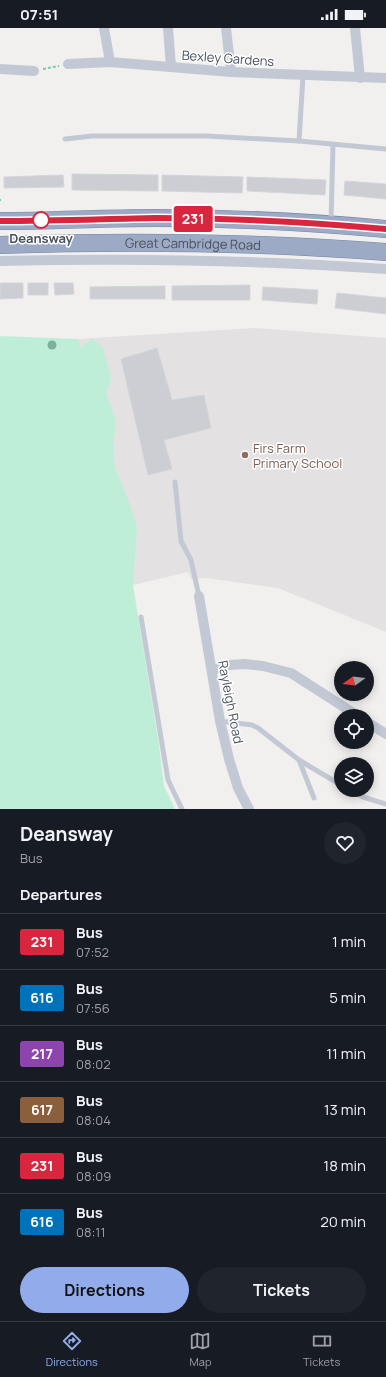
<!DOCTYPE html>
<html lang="en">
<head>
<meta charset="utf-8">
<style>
  body { margin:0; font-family:Manrope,sans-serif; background:#20242c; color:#f1f3f6; height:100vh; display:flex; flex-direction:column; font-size:15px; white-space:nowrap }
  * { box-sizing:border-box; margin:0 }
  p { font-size:13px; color:#9ea1a6 }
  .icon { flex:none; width:22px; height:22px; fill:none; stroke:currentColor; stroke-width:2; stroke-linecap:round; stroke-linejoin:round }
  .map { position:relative; height:781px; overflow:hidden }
  .side { display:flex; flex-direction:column; background:#171b24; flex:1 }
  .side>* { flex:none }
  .badge { padding:0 8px; border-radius:3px; font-size:14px; line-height:26px }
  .needle { width:26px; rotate:255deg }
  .controls { position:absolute; left:334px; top:633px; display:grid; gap:8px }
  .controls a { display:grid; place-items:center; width:40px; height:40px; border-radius:50%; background:#171b24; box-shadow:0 2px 10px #0003; font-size:20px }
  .map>.badge { position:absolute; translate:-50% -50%; box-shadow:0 0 0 2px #fff }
  h2 { padding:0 20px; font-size:15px; line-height:36px }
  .round { display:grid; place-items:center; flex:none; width:42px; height:42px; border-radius:21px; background:#20242c }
  .head { display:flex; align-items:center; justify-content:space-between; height:68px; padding:0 20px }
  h1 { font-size:19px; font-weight:700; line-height:30px }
  .cta { display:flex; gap:8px; margin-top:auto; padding:8px 20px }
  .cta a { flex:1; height:46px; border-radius:24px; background:#92aceb; color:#111; font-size:16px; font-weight:700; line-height:46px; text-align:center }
  .cta a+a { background:#20242c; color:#f1f3f6 }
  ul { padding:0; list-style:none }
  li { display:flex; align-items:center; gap:12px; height:56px; padding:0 20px; border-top:1px solid #363941 }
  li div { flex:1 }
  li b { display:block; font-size:15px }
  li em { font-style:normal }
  li .badge { min-width:44px; font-weight:700; text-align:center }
  .status { display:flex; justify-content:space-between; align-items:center; height:28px; padding:0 20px; background:#171b24; direction:ltr }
  .status svg { height:11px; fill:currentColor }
  .tabs { display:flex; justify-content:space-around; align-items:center; height:56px; border-top:1px solid #363941; background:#171b24; font-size:11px; color:#9ea1a6 }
  .tabs a { display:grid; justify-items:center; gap:2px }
  .tabs .selected { color:#92aceb }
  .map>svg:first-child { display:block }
</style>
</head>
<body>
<div class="status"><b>07:51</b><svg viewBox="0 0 49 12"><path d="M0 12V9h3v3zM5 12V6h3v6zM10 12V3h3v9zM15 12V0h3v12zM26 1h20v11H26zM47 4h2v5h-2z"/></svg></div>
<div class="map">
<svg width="386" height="781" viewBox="0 0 386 781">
  <rect width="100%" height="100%" fill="#f2f0ef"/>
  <polygon fill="#e3e1e1" points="255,300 386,310 386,604 278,560 206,550 191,551 188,544 133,557 78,311"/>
  <polygon fill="#bfeed8" points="0,308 78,311 80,319 92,311 103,320 111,350 106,366 116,392 113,422 115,440 129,474 137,499 133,557 159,717 164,758 175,781 0,781"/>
  <g fill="#ccced4" stroke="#d4d5db">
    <polygon points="72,146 158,147 158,163 72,162"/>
    <polygon points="63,147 64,159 4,160 4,149"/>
    <polygon points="162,147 243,149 242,165 162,163"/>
    <polygon points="247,149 326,152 325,167 247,163"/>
    <polygon points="345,153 386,156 386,171 344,167"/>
    <polygon points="0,255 23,255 23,270 0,271"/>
    <rect x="28" y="255" width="20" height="12"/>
    <polygon points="54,255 73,255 74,266 55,267"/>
    <polygon points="250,257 250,272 172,272 172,258"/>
    <polygon points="165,258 165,271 90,271 90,259"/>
    <polygon points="263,259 318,262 317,276 262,272"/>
    <polygon points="337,265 386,270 386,286 335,280"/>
    <polygon points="157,320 172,372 204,367 211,400 164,412 172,441 148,447 121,331"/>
  </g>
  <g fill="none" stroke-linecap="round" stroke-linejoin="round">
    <defs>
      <g id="trunk">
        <path d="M0,193c52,0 103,-3 155,-3 77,0 154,4 231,11"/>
        <path id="s1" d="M0,217c129,-4 257,-3 386,7"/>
      </g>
    </defs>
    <use href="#trunk" stroke="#7485a8" stroke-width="18"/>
    <g stroke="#78cbaf" stroke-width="2" stroke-dasharray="3 2" stroke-linecap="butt">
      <polyline points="43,41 59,38"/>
      <polyline points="0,173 0,171"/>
    </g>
    <g stroke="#c3c9d4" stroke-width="5">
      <polyline points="65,111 92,108 207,108 299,113 386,121"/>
      <polyline points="299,113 303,48"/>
      <polyline points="331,195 333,116"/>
      <polyline points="175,454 181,513 191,532 199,568"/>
      <polyline points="141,589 168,752 182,781"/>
      <polyline points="220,693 252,697 258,700 299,732 341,757"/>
      <polyline points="299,732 314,770"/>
      <polyline points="349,762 363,769 386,776"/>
    </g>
    <g stroke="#c3c9d4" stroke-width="10">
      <polyline points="104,0 110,34"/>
      <polyline points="168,0 171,39"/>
      <polyline points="226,0 231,44"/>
      <polyline points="355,0 360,50"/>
      <polyline points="68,36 110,34 231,44 386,50"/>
      <polyline points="0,41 34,43"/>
      <path d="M0,233c128,-3 258,-1 386,8"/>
      <polyline points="199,568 220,693 229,731 238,760 249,781"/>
      <polyline points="212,642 229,637 245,636 263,638 291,645 358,688"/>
      <polyline points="367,694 386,706"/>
    </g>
    <use href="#trunk" stroke="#9caac5" stroke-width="17"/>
  </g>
  <circle fill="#7bb09d" cx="52" cy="317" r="4.5"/>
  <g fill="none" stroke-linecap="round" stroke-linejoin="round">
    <defs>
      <path id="line" d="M0,193c52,0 103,-2 155,-3 77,0 154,4 231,11"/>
    </defs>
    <use href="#line" stroke="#fff" stroke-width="9"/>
    <use href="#line" stroke="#d7263d" stroke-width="6"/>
  </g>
  <circle fill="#fff" stroke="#d7263d" stroke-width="2" cx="41" cy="192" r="8"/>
  <circle fill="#8d6e63" stroke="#fff" stroke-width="1.5" cx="245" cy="427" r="4"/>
  <g text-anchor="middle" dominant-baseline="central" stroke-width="3" stroke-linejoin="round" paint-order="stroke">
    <g font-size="13" fill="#48505c" stroke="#fff">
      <text transform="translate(228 30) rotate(4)">Bexley Gardens</text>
      <text stroke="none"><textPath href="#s1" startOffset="193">Great Cambridge Road</textPath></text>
      <text transform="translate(231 674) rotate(79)">Rayleigh Road</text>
    </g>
    <g font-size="13" font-weight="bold" fill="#48505c" stroke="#fff">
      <text x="41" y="210">Deansway</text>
    </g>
    <g font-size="13" fill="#785e54" stroke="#fff" text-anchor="start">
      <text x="253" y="420">Firs Farm<tspan x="253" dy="15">Primary School</tspan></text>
    </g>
  </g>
</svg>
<div class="controls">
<a><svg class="needle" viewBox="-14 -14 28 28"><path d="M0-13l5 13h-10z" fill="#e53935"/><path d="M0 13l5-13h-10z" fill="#9ea1a6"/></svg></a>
<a><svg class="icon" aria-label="locate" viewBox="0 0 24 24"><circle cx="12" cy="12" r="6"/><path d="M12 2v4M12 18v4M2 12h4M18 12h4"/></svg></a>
<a><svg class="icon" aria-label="layers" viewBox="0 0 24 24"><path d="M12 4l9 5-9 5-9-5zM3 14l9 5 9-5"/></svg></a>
</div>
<b class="badge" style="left:193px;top:191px;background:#d7263d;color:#fff">231</b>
</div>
<section class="side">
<div class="head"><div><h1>Deansway</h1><p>Bus</p></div><a class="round"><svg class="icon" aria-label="heart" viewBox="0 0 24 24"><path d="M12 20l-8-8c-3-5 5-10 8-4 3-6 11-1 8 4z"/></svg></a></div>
<h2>Departures</h2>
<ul>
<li><span class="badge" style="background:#d7263d;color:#fff">231</span><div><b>Bus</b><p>07:52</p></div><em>1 min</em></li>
<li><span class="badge" style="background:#0072bc;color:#fff">616</span><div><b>Bus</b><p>07:56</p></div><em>5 min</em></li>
<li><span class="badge" style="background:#8e44ad;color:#fff">217</span><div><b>Bus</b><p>08:02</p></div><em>11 min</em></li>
<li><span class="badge" style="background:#8b5e3c;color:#fff">617</span><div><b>Bus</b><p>08:04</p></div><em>13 min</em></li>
<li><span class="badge" style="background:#d7263d;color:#fff">231</span><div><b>Bus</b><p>08:09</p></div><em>18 min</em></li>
<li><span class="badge" style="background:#0072bc;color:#fff">616</span><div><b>Bus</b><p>08:11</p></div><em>20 min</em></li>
</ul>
<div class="cta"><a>Directions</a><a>Tickets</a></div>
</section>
<nav class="tabs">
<a class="selected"><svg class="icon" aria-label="directions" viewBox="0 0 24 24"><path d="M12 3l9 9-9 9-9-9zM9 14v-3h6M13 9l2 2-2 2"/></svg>Directions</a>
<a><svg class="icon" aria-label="map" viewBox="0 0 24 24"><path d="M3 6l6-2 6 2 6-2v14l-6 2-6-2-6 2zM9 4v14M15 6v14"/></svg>Map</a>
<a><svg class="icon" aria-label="tickets" viewBox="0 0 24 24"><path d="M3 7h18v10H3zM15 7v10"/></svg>Tickets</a>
</nav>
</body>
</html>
